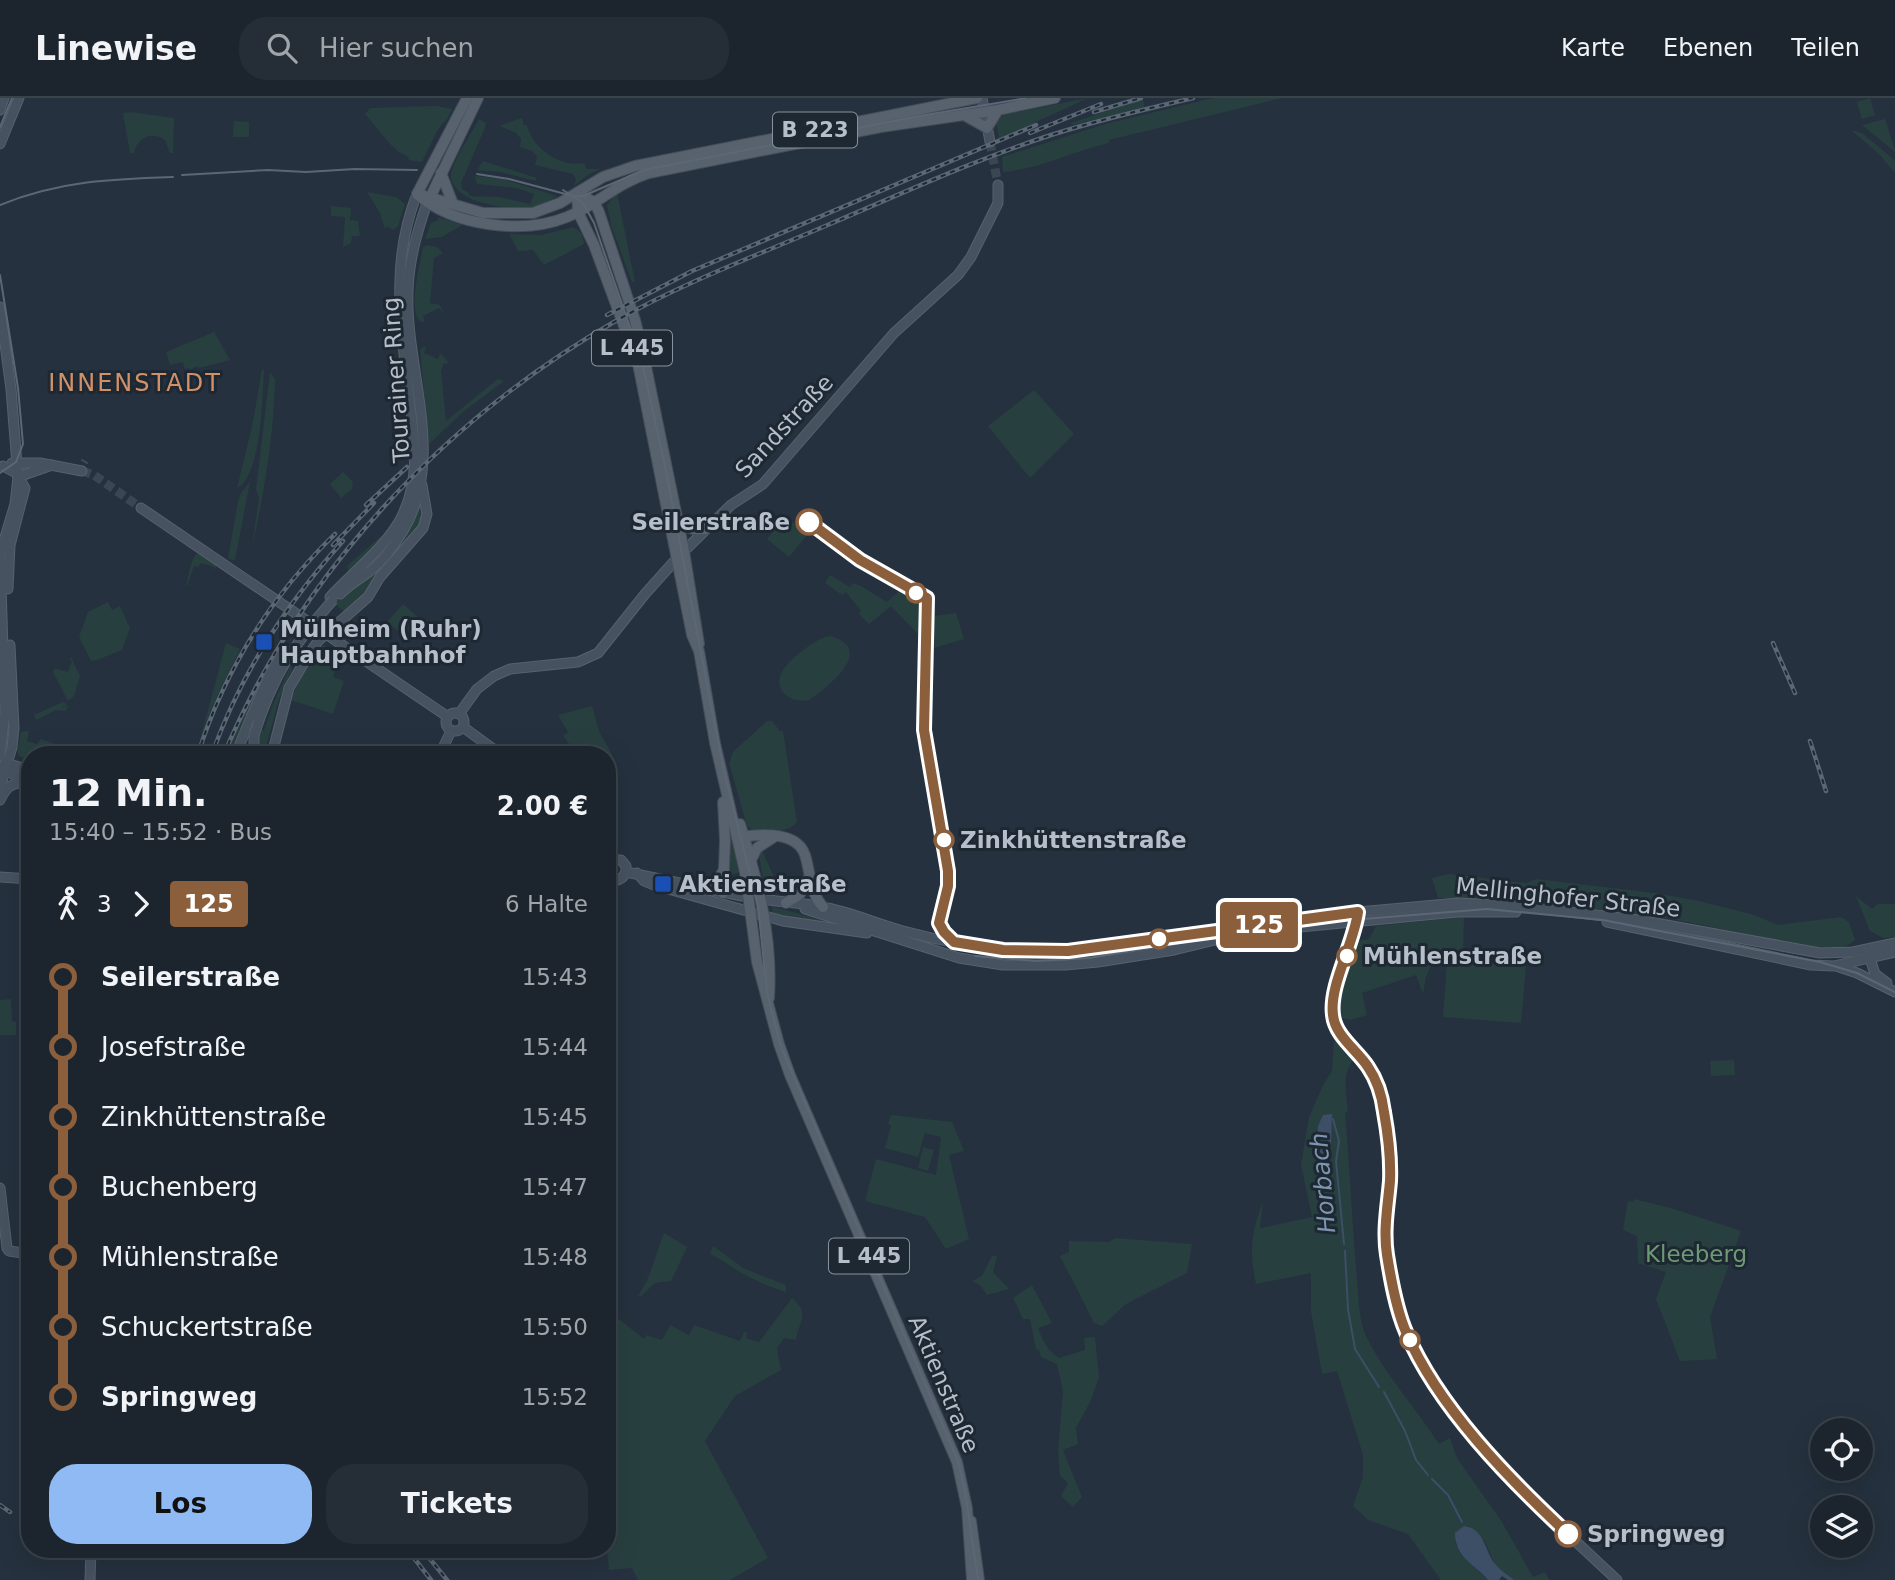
<!DOCTYPE html>
<html lang="de">
<head>
<meta charset="utf-8">
<style>
  body { margin:0; font-family:"DejaVu Sans",sans-serif; background:#252d36; color:#f1f3f6; height:100vh; display:flex; flex-direction:column; font-size:26px; white-space:nowrap }
  * { box-sizing:border-box; margin:0 }
  p { font-size:23px; color:#a0a5aa }
  .icon { flex:none; width:38px; height:38px; fill:none; stroke:currentColor; stroke-width:2; stroke-linecap:round; stroke-linejoin:round }
  .map { position:relative; flex:1; overflow:hidden }
  .panel { position:absolute; left:21px; top:648px; width:595px; height:812px; display:flex; flex-direction:column; background:#1c252e; border-radius:28px; box-shadow:0 7px 28px #0002,0 0 0 2px #3a424a }
  .panel>* { flex:none }
  .badge { padding:0 14px; border-radius:5px; font-size:24px; line-height:46px }
  .tools { position:absolute; left:1810px; top:1320px; display:grid; gap:14px }
  .tools a { display:grid; place-items:center; width:63px; height:63px; border-radius:50%; background:#1c252e; box-shadow:0 7px 28px #0002,0 0 0 2px #3a424a; font-size:35px }
  .map>.badge { position:absolute; translate:-50% -50%; box-shadow:0 0 0 4px #fff }
  .legs { display:flex; align-items:center; gap:10px; height:77px; padding:0 28px; font-size:23px }
  .legs p { margin-inline-start:auto }
  .overview { display:flex; align-items:center; justify-content:space-between; height:119px; padding:0 28px }
  h1 { font-size:38px; font-weight:800; line-height:52px }
  .button { display:flex; gap:14px; margin-top:auto; padding:14px 28px }
  .button a { flex:1; height:80px; border-radius:28px; background:#8fbaf4; color:#111; font-size:28px; font-weight:800; line-height:80px; text-align:center }
  .button a+a { background:#252d36; color:#f1f3f6 }
  ul { padding:0 28px; list-style:none }
  li { display:flex; align-items:center; gap:24px; height:70px; font-size:26px }
  li i { display:grid; place-items:center; width:10px; height:100%; margin:0 9px; background:currentColor }
  li i::after { content:''; width:18px; height:18px; margin:-9px; border:5px solid; border-radius:50%; background:#1c252e }
  li p { margin-inline-start:auto }
  li:first-child i { background:linear-gradient(#0000 50%,currentColor 0) }
  li:last-child i { background:linear-gradient(currentColor 50%,#0000 0) }
  header { display:flex; align-items:center; gap:42px; box-sizing:border-box; height:98px; padding:0 35px; background:#1c252e; border-bottom:2px solid #3a424a }
  header strong { font-size:33px }
  nav { display:flex; gap:38px; margin-inline-start:auto; font-size:24px }
  .search { width:490px; height:63px; background:#252d36; display:flex; align-items:center; gap:18px; box-sizing:border-box; padding:0 24px; border-radius:28px; color:#a0a5aa; font-size:26px }
  .map>svg:first-child { display:block }
</style>
</head>
<body>
<header>
<strong>Linewise</strong>
<div class="search"><svg class="icon" aria-label="search" viewBox="0 0 24 24"><circle cx="10" cy="10" r="6"/><path d="M15 15l6 6"/></svg>Hier suchen</div>
<nav><a>Karte</a><a>Ebenen</a><a>Teilen</a></nav>
</header>
<div class="map">
<svg width="1895" height="1482" viewBox="0 0 1895 1482">
  <rect width="100%" height="100%" fill="#25313e"/>
  <g fill="#283f40">
    <polygon points="1088,0 999,41 996,23 1003,17"/>
    <path d="M1213,0h69l-173,42v3c-36,8 -69,26 -106,29l-1,-15 103,-33z"/>
    <polygon points="1870,0 1875,17 1862,21 1857,4"/>
    <polygon points="1143,1 1145,10 1073,27 1071,25"/>
    <polygon points="436,8 452,11 448,20 438,31 422,64 408,62 409,59 399,54 391,47 365,16 370,10"/>
    <path d="M131,14l43,6 -1,35h-3l-5,-13c-14,-9 -27,-3 -31,13h-4l-7,-40z"/>
    <path d="M522,20l2,7h3c5,23 33,43 58,38l1,6h15l-12,5 -15,12 2,-7 -3,-5 -38,-9 2,-9 -5,-5 -12,-4 1,-8 -5,-6 -17,-7z"/>
    <path d="M479,21l7,4 -1,5 -24,55 1,6 7,4v3l30,1 31,7 4,-10 -17,-6 -40,-4 -2,-8 27,3 55,17c-7,5 -16,9 -25,11 -20,4 -78,-3 -81,-30 -1,-13 21,-44 28,-58z"/>
    <polygon points="1885,21 1895,52 1895,54 1862,27"/>
    <polygon points="234,23 249,24 249,39 233,39"/>
    <polygon points="1851,32 1862,35 1892,60 1895,63 1895,75 1879,56"/>
    <polygon points="483,63 537,80 536,83 500,74 477,72"/>
    <polygon points="367,94 396,99 405,106 398,128 393,132 387,128 385,131 380,115"/>
    <polygon points="617,95 635,184 632,184 611,127 607,107"/>
    <polygon points="331,108 351,110 350,122 358,123 360,138 352,138 351,145 343,149 345,119 331,118"/>
    <polygon points="438,119 462,127 442,139 425,141 431,125 438,122"/>
    <polygon points="574,129 582,136 584,146 544,167 533,152 518,153 509,136 541,137"/>
    <path d="M427,147l10,2 6,6 -9,5 -4,45 10,2 4,8 -5,-5 -16,8 2,5 -4,1c-14,-10 -1,-58 2,-75z"/>
    <polygon points="214,234 230,262 199,270 197,268 190,272 189,270 185,271 183,264 170,267 166,254"/>
    <polygon points="424,249 426,249 424,255 438,261 441,255 448,264 447,266 444,265 441,273 446,323 498,281 504,283 464,313 429,346 420,252"/>
    <path d="M262,271l2,1c-2,27 -2,105 -27,118l16,-66z"/>
    <path d="M270,274l5,7c-1,57 -11,114 -23,169l7,-50 -3,-9z"/>
    <polygon points="1034,292 1074,336 1030,380 988,328"/>
    <polygon points="343,374 353,384 352,391 341,400 330,386"/>
    <polygon points="250,384 235,462 228,461 238,403 241,395"/>
    <polygon points="421,399 423,417 419,432 364,499 346,515 335,506 346,494 373,475"/>
    <polygon points="785,418 808,436 789,459 767,441"/>
    <polygon points="381,438 383,440 349,475 347,468"/>
    <path d="M196,456h4l17,11 -4,6 1,-4 -13,-4 -3,4 -4,-1 -7,20 4,3 -5,-4c3,-9 4,-24 10,-31z"/>
    <polygon points="830,477 850,489 853,485 861,488 887,504 899,493 921,507 919,537 891,508 869,526 859,516 861,513 846,494 842,497 825,485"/>
    <polygon points="108,504 112,512 120,508 130,530 122,552 97,562 91,563 79,539 88,514"/>
    <polygon points="403,506 419,520 404,538 387,524"/>
    <polygon points="956,515 964,541 934,550 934,518"/>
    <path d="M830,538c47,13 -2,51 -21,64 -17,4 -37,-9 -27,-28 6,-12 35,-35 48,-36z"/>
    <polygon points="226,545 240,551 217,598 200,642"/>
    <path d="M324,547l5,3 -3,7 12,7 -5,15 11,4 -11,33 -42,-14c6,-16 19,-42 33,-55z"/>
    <polygon points="71,559 80,578 74,598 68,603 53,574 55,570 68,574 72,563 69,561"/>
    <polygon points="291,567 292,571 279,601 264,656 258,656 260,631 264,632 274,604"/>
    <polygon points="262,580 232,656 226,656"/>
    <polygon points="63,604 67,606 59,611 68,607 66,613 56,612 36,622 34,617"/>
    <polygon points="592,608 599,633 615,662 607,670 607,656 577,656 563,638 568,634 558,617"/>
    <path d="M767,623h5l8,10h3l14,91c-8,12 -39,12 -50,4l-18,-63 4,-11z"/>
    <polygon points="26,633 29,634 27,643 37,646 41,641 57,647 62,654 67,656 30,656 30,663 19,658 17,653 21,634"/>
    <polygon points="728,724 740,774 728,778"/>
    <path d="M762,750c4,16 14,28 17,43l-14,-3 -6,-32z"/>
    <path d="M1449,776l78,9 9,-4 119,14 44,8 55,14 24,10 63,-8 8,5 6,18c-9,9 -23,8 -35,8l-164,-32 -148,-17 -70,-1 -6,-20z"/>
    <polygon points="1856,798 1872,811 1878,806 1895,806 1895,839 1883,840 1870,833"/>
    <polygon points="771,808 853,831 774,819"/>
    <polygon points="1464,819 1463,853 1433,863 1426,879 1423,896 1416,877 1362,895 1367,917 1351,922 1341,920 1341,895 1358,843 1369,841 1376,828"/>
    <polygon points="1447,862 1526,868 1521,925 1443,919"/>
    <polygon points="11,901 12,923 16,924 16,937 0,937 0,902"/>
    <path d="M1334,942l22,18c-15,12 -10,35 -8,53l-3,2c5,55 7,111 12,166 2,19 1,42 10,59 19,38 49,70 72,106l11,-6 7,20 45,64 31,55 12,-5 4,8h-35l-19,-15 -10,-23 -17,-16 -13,17 6,11 27,26h-47l-33,-46 -40,-14 -15,-14 10,-29v-22l-26,-84 -15,3 -11,-63v-38l-55,11c-7,-32 -5,-52 7,-82l-3,26 52,-11 -11,-52 8,-48 15,-34 8,-12z"/>
    <polygon points="1734,962 1735,977 1711,978 1710,963"/>
    <polygon points="891,1017 952,1024 964,1053 949,1057 969,1141 946,1151 925,1119 865,1103 876,1061 936,1077 941,1039 925,1035 918,1059 885,1050 891,1027 888,1026"/>
    <polygon points="923,1049 934,1052 928,1073 918,1070"/>
    <polygon points="1634,1101 1674,1111 1741,1133 1710,1219 1717,1261 1680,1263 1656,1201 1666,1174 1638,1165 1637,1138 1623,1132 1628,1103 1633,1104"/>
    <polygon points="664,1135 687,1149 671,1183 655,1185 640,1199 638,1198 647,1183"/>
    <polygon points="1115,1140 1192,1146 1187,1175 1126,1206 1102,1228 1094,1225 1060,1158 1069,1154 1069,1143 1109,1144"/>
    <path d="M713,1148l32,23 41,16v7c-13,-4 -25,-9 -37,-15 -13,-6 -25,-17 -39,-23z"/>
    <polygon points="992,1158 997,1158 993,1174 1009,1191 987,1197 980,1187 972,1183 982,1178"/>
    <path d="M1032,1187l20,38 -14,5c5,13 9,22 21,30l26,-8 -1,-12 11,-1 4,40 -8,23 -15,28 2,16 -15,6 19,47 -9,10 -12,-11 7,-13 -8,-8 -2,-24 5,-60 -6,-27 -16,-7 -2,-7 -3,-1 -6,-30h-7l-10,-21z"/>
    <path d="M792,1200c19,17 7,21 4,42l-12,-2 -7,10 4,22 -46,26 -30,45 63,117 -38,22h-92l-6,-12 -23,2 -2,-21v-226l8,1 4,-5 25,20 2,-4 16,5 8,-15 19,10 5,-10 46,16 4,-9 3,1 -1,5 13,4z"/>
  </g>
  <g fill="#3c4f66">
    <polygon points="1332,1016 1331,1049 1322,1056 1316,1050 1318,1028 1323,1017"/>
    <path d="M1464,1428c21,2 21,27 32,39 5,6 13,10 18,15h-6l-6,-4 -3,4h-11c-13,-16 -33,-22 -33,-47z"/>
  </g>
  <g fill="none" stroke-linecap="round" stroke-linejoin="round">
    <g stroke="#3c4f66" stroke-width="2">
      <polyline points="82,362 87,365"/>
      <polyline points="1333,1021 1339,1043 1336,1063 1344,1146"/>
      <polyline points="1345,1153 1348,1211 1355,1251 1379,1289"/>
      <polyline points="1384,1294 1405,1333 1416,1362 1428,1377"/>
      <polyline points="1432,1381 1448,1397 1462,1424"/>
    </g>
    <g stroke="#3b4653" stroke-width="9" stroke-dasharray="9 4.5" stroke-linecap="butt">
      <polyline points="990,44 998,87"/>
      <polyline points="82,373 94,377 141,410"/>
    </g>
    <defs>
      <g id="secondary">
        <polyline points="982,0 990,44"/>
        <polyline points="0,12 4,0"/>
        <polyline points="0,46 19,0"/>
        <polyline points="0,209 11,291 18,379 15,406 0,456 5,615 0,658"/>
        <polyline points="12,365 40,365 82,373"/>
        <polyline points="3,368 16,375 25,390 10,447 8,491"/>
        <polyline points="18,379 52,367"/>
        <polyline points="141,410 448,619"/>
        <path d="M340,496c9,-9 19,-15 29,-22 14,-11 25,-26 34,-41 44,-74 2,-161 5,-240 1,-31 9,-59 19,-88"/>
        <path d="M330,499c23,-25 55,-49 71,-79 22,-43 12,-85 7,-130 -8,-68 -17,-129 9,-194"/>
        <circle cx="455" cy="624" r="9"/>
        <polyline points="459,616 477,591 494,578 510,571 578,564 598,555 645,496 679,458 731,407 763,386 894,235 958,177 971,159 998,105 998,87"/>
        <polyline points="463,629 500,656"/>
        <polyline points="236,656 251,619"/>
        <polyline points="254,656 254,637"/>
        <polyline points="272,656 289,590 309,556 319,542 368,499 380,479 423,430 427,416 422,387"/>
        <polyline points="440,656 451,633"/>
        <polyline points="5,665 30,672"/>
        <polyline points="0,669 25,683"/>
        <polyline points="0,690 12,649 14,630 10,547"/>
        <path d="M0,702c6,-13 11,-17 26,-18"/>
        <polyline points="607,753 612,762"/>
        <polyline points="607,766 612,762 621,762 626,768 626,774"/>
        <polyline points="626,774 742,798"/>
        <polyline points="637,775 644,783 654,787 783,823 867,835"/>
        <polyline points="607,777 618,782 623,779 626,774"/>
        <polyline points="0,779 30,781"/>
        <path d="M769,802c19,3 39,3 58,8 26,5 50,16 76,23 66,18 133,24 201,16l254,-35 100,-9 59,3 122,14 181,33 33,-1 42,-9"/>
        <polyline points="805,811 959,860 1003,867 1065,867 1098,864 1174,852 1248,834"/>
        <polyline points="1357,819 1335,895 1333,916 1344,941 1369,970 1382,1002 1390,1067 1387,1155 1404,1228 1436,1288 1452,1311 1527,1398 1617,1482"/>
        <polyline points="1607,824 1811,867 1834,868 1895,854"/>
        <polyline points="1279,831 1457,814 1516,814"/>
        <polyline points="1869,857 1875,876 1887,885"/>
        <polyline points="1836,868 1857,875 1895,894"/>
        <polyline points="0,1090 7,1150 9,1153 30,1156"/>
        <polyline points="90,1482 91,1451"/>
      </g>
      <g id="primary">
        <polyline points="964,17 987,30 998,12"/>
        <polyline points="441,75 453,106"/>
        <polyline points="577,95 578,114 594,147 638,266 692,537 699,553 715,645 745,774 757,864 779,946 790,977 957,1364 967,1410 972,1482"/>
        <polyline points="577,95 594,104 599,114 635,222 643,254 684,453 699,546"/>
        <path d="M417,96c36,32 106,41 150,23 30,-12 48,-33 82,-44l232,-46 117,-17 57,-12"/>
        <polyline points="417,96 467,0"/>
        <polyline points="418,96 483,115 533,115 560,105 603,79 635,68 977,0"/>
        <polyline points="428,104 478,0"/>
        <polyline points="678,427 693,431 706,431"/>
        <polyline points="723,704 725,743 723,795"/>
        <path d="M740,726c18,58 33,113 29,174"/>
        <path d="M740,739c20,-3 57,-6 65,18 6,19 4,36 18,52"/>
        <polyline points="752,760 757,750 774,739"/>
        <polyline points="708,791 715,786 724,772"/>
        <polyline points="786,805 800,796 808,781"/>
        <polyline points="971,1423 979,1482"/>
      </g>
    </defs>
    <use href="#secondary" stroke="#57616c" stroke-width="11"/>
    <use href="#primary" stroke="#424c57" stroke-width="12"/>
    <use href="#secondary" stroke="#475261" stroke-width="9"/>
    <use href="#primary" stroke="#57626e" stroke-width="10"/>
    <g stroke="#5b6775" stroke-width="2">
      <polyline points="0,29 12,0"/>
      <polyline points="477,76 509,81 573,98 583,98 644,72 913,19 1027,0"/>
      <polyline points="182,77 268,72 306,74 355,71 417,72"/>
      <polyline points="563,92 583,105 594,125 642,264 665,368 723,669 758,808 767,894 780,946 958,1363 965,1393 978,1482"/>
      <path d="M0,107c58,-24 111,-26 173,-28"/>
      <polyline points="0,177 18,290 23,346 16,364 0,375"/>
      <polyline points="975,858 1036,863 1089,860 1218,837 1326,824 1487,811 1603,822 1820,864 1857,875 1895,894"/>
    </g>
    <defs>
      <g id="rail">
        <polyline points="1094,14 1141,0"/>
        <polyline points="1030,35 1101,6"/>
        <polyline points="607,217 692,173 1036,27"/>
        <polyline points="366,407 407,369"/>
        <polyline points="333,447 374,405"/>
        <polyline points="1773,545 1795,595"/>
        <polyline points="1810,643 1826,693"/>
        <path d="M198,656c27,-85 73,-158 137,-220"/>
        <path d="M212,656c28,-79 75,-151 131,-213"/>
        <path d="M224,656c77,-181 219,-334 390,-432 68,-39 144,-67 216,-98 71,-30 142,-63 215,-87 48,-16 98,-27 148,-39"/>
        <polyline points="0,1407 10,1414"/>
        <polyline points="407,1451 431,1482"/>
        <polyline points="422,1451 447,1482"/>
      </g>
    </defs>
    <use href="#rail" stroke="#5b6775" stroke-width="4.5"/>
    <use href="#rail" stroke="#1e2833" stroke-width="2" stroke-dasharray="5" stroke-linecap="butt"/>
    <defs>
      <g id="secondary-bridge">
        <polyline points="251,619 269,578 285,551"/>
        <path d="M254,637c19,-59 38,-89 79,-135"/>
      </g>
    </defs>
    <use href="#secondary-bridge" stroke="#57616c" stroke-width="11" stroke-linecap="butt"/>
    <use href="#secondary-bridge" stroke="#475261" stroke-width="9"/>
  </g>
  <g fill="none" stroke-linecap="round" stroke-linejoin="round">
    <defs>
      <path id="line-1" d="M809,424l51,38 67,38 -3,132 24,141v15l-9,37 5,9 10,10 49,8 65,1 290,-39c-4,32 -29,73 -25,103 2,21 24,35 35,52 9,13 14,29 16,45 4,22 7,46 6,69 -2,24 -7,49 -3,74 4,25 9,54 19,77 32,75 103,147 162,202"/>
    </defs>
    <use href="#line-1" stroke="#fff" stroke-width="16"/>
    <use href="#line-1" stroke="#8b5e3c" stroke-width="10"/>
  </g>
  <g fill="#fff" stroke="#8b5e3c" stroke-width="3.5">
    <circle cx="809" cy="424" r="12"/>
    <circle cx="916" cy="495" r="9"/>
    <circle cx="944" cy="742" r="9"/>
    <circle cx="1159" cy="841" r="9"/>
    <circle cx="1347" cy="858" r="9"/>
    <circle cx="1410" cy="1242" r="9"/>
    <circle cx="1568" cy="1436" r="12"/>
  </g>
  <g fill="#1a4fb4" stroke="#1e2833" stroke-width="2.5">
    <rect x="255" y="535" width="18" height="18" rx="3.5"/>
    <rect x="654" y="777" width="18" height="18" rx="3.5"/>
  </g>
  <g text-anchor="middle" dominant-baseline="central" stroke-width="6" stroke-linejoin="round" paint-order="stroke">
    <g fill="#1e2833" stroke="#88919c" stroke-width="2">
      <rect x="773" y="14.5" width="84" height="35" rx="5"/>
      <rect x="592" y="232.5" width="80" height="35" rx="5"/>
      <rect x="829" y="1140.5" width="80" height="35" rx="5"/>
    </g>
    <g font-size="21" font-weight="bold" fill="#b5bec9">
      <text x="815" y="32">B 223</text>
      <text x="632" y="250">L 445</text>
      <text x="869" y="1158">L 445</text>
    </g>
    <g font-size="23" fill="#b5bec9" stroke="#1e2833">
      <text transform="translate(396 282) rotate(-94)">Tourainer Ring</text>
      <text transform="translate(784 328) rotate(-47)">Sandstraße</text>
      <text transform="translate(1568 799) rotate(6)">Mellinghofer Straße</text>
      <text transform="translate(944 1286) rotate(67)">Aktienstraße</text>
    </g>
    <g font-size="23" font-weight="bold" fill="#b5bec9" stroke="#1e2833" text-anchor="start">
      <text x="790" y="424" text-anchor="end">Seilerstraße</text>
      <text x="960" y="742">Zinkhüttenstraße</text>
      <text x="1363" y="858">Mühlenstraße</text>
      <text x="1587" y="1436">Springweg</text>
    </g>
    <g font-size="23" font-weight="bold" fill="#b5bec9" stroke="#1e2833" text-anchor="start">
      <text x="280" y="531">Mülheim (Ruhr)<tspan x="280" dy="26">Hauptbahnhof</tspan></text>
      <text x="679" y="786">Aktienstraße</text>
    </g>
    <g font-size="23" fill="#6d9975" stroke="#1e2833">
      <text x="1696" y="1156">Kleeberg</text>
    </g>
    <g font-size="24" letter-spacing="2" fill="#d19168" stroke="#1e2833">
      <text x="135" y="285">INNENSTADT</text>
    </g>
    <g font-size="24" font-style="italic" fill="#7e95af" stroke="#1e2833">
      <text transform="translate(1323 1085) rotate(-95)">Horbach</text>
    </g>
  </g>
</svg>
<div class="tools">
<a><svg class="icon" aria-label="locate" viewBox="0 0 24 24"><circle cx="12" cy="12" r="6"/><path d="M12 2v4M12 18v4M2 12h4M18 12h4"/></svg></a>
<a><svg class="icon" aria-label="layers" viewBox="0 0 24 24"><path d="M12 4l9 5-9 5-9-5zM3 14l9 5 9-5"/></svg></a>
</div>
<b class="badge" style="left:1259px;top:827px;background:#8b5e3c;color:#fff">125</b>
<section class="panel">
<div class="overview"><div><h1>12 Min.</h1><p>15:40 – 15:52 · Bus</p></div><b>2.00 €</b></div>
<div class="legs"><svg class="icon" aria-label="walk" viewBox="0 0 24 24"><circle cx="13" cy="4" r="2"/><path d="M13 8l-2 6 4 7M11 14l-3 7M7 12l3-4h3l4 4"/></svg>3<svg class="icon" aria-label="forward" viewBox="0 0 24 24"><path d="M9 5l7 7-7 7"/></svg><b class="badge" style="background:#8b5e3c;color:#fff">125</b><p>6 Halte</p></div>
<ul>
<li><i style="color:#8b5e3c"></i><b>Seilerstraße</b><p>15:43</p></li>
<li><i style="color:#8b5e3c"></i><span>Josefstraße</span><p>15:44</p></li>
<li><i style="color:#8b5e3c"></i><span>Zinkhüttenstraße</span><p>15:45</p></li>
<li><i style="color:#8b5e3c"></i><span>Buchenberg</span><p>15:47</p></li>
<li><i style="color:#8b5e3c"></i><span>Mühlenstraße</span><p>15:48</p></li>
<li><i style="color:#8b5e3c"></i><span>Schuckertstraße</span><p>15:50</p></li>
<li><i style="color:#8b5e3c"></i><b>Springweg</b><p>15:52</p></li>
</ul>
<div class="button"><a>Los</a><a>Tickets</a></div>
</section>
</div>
</body>
</html>
